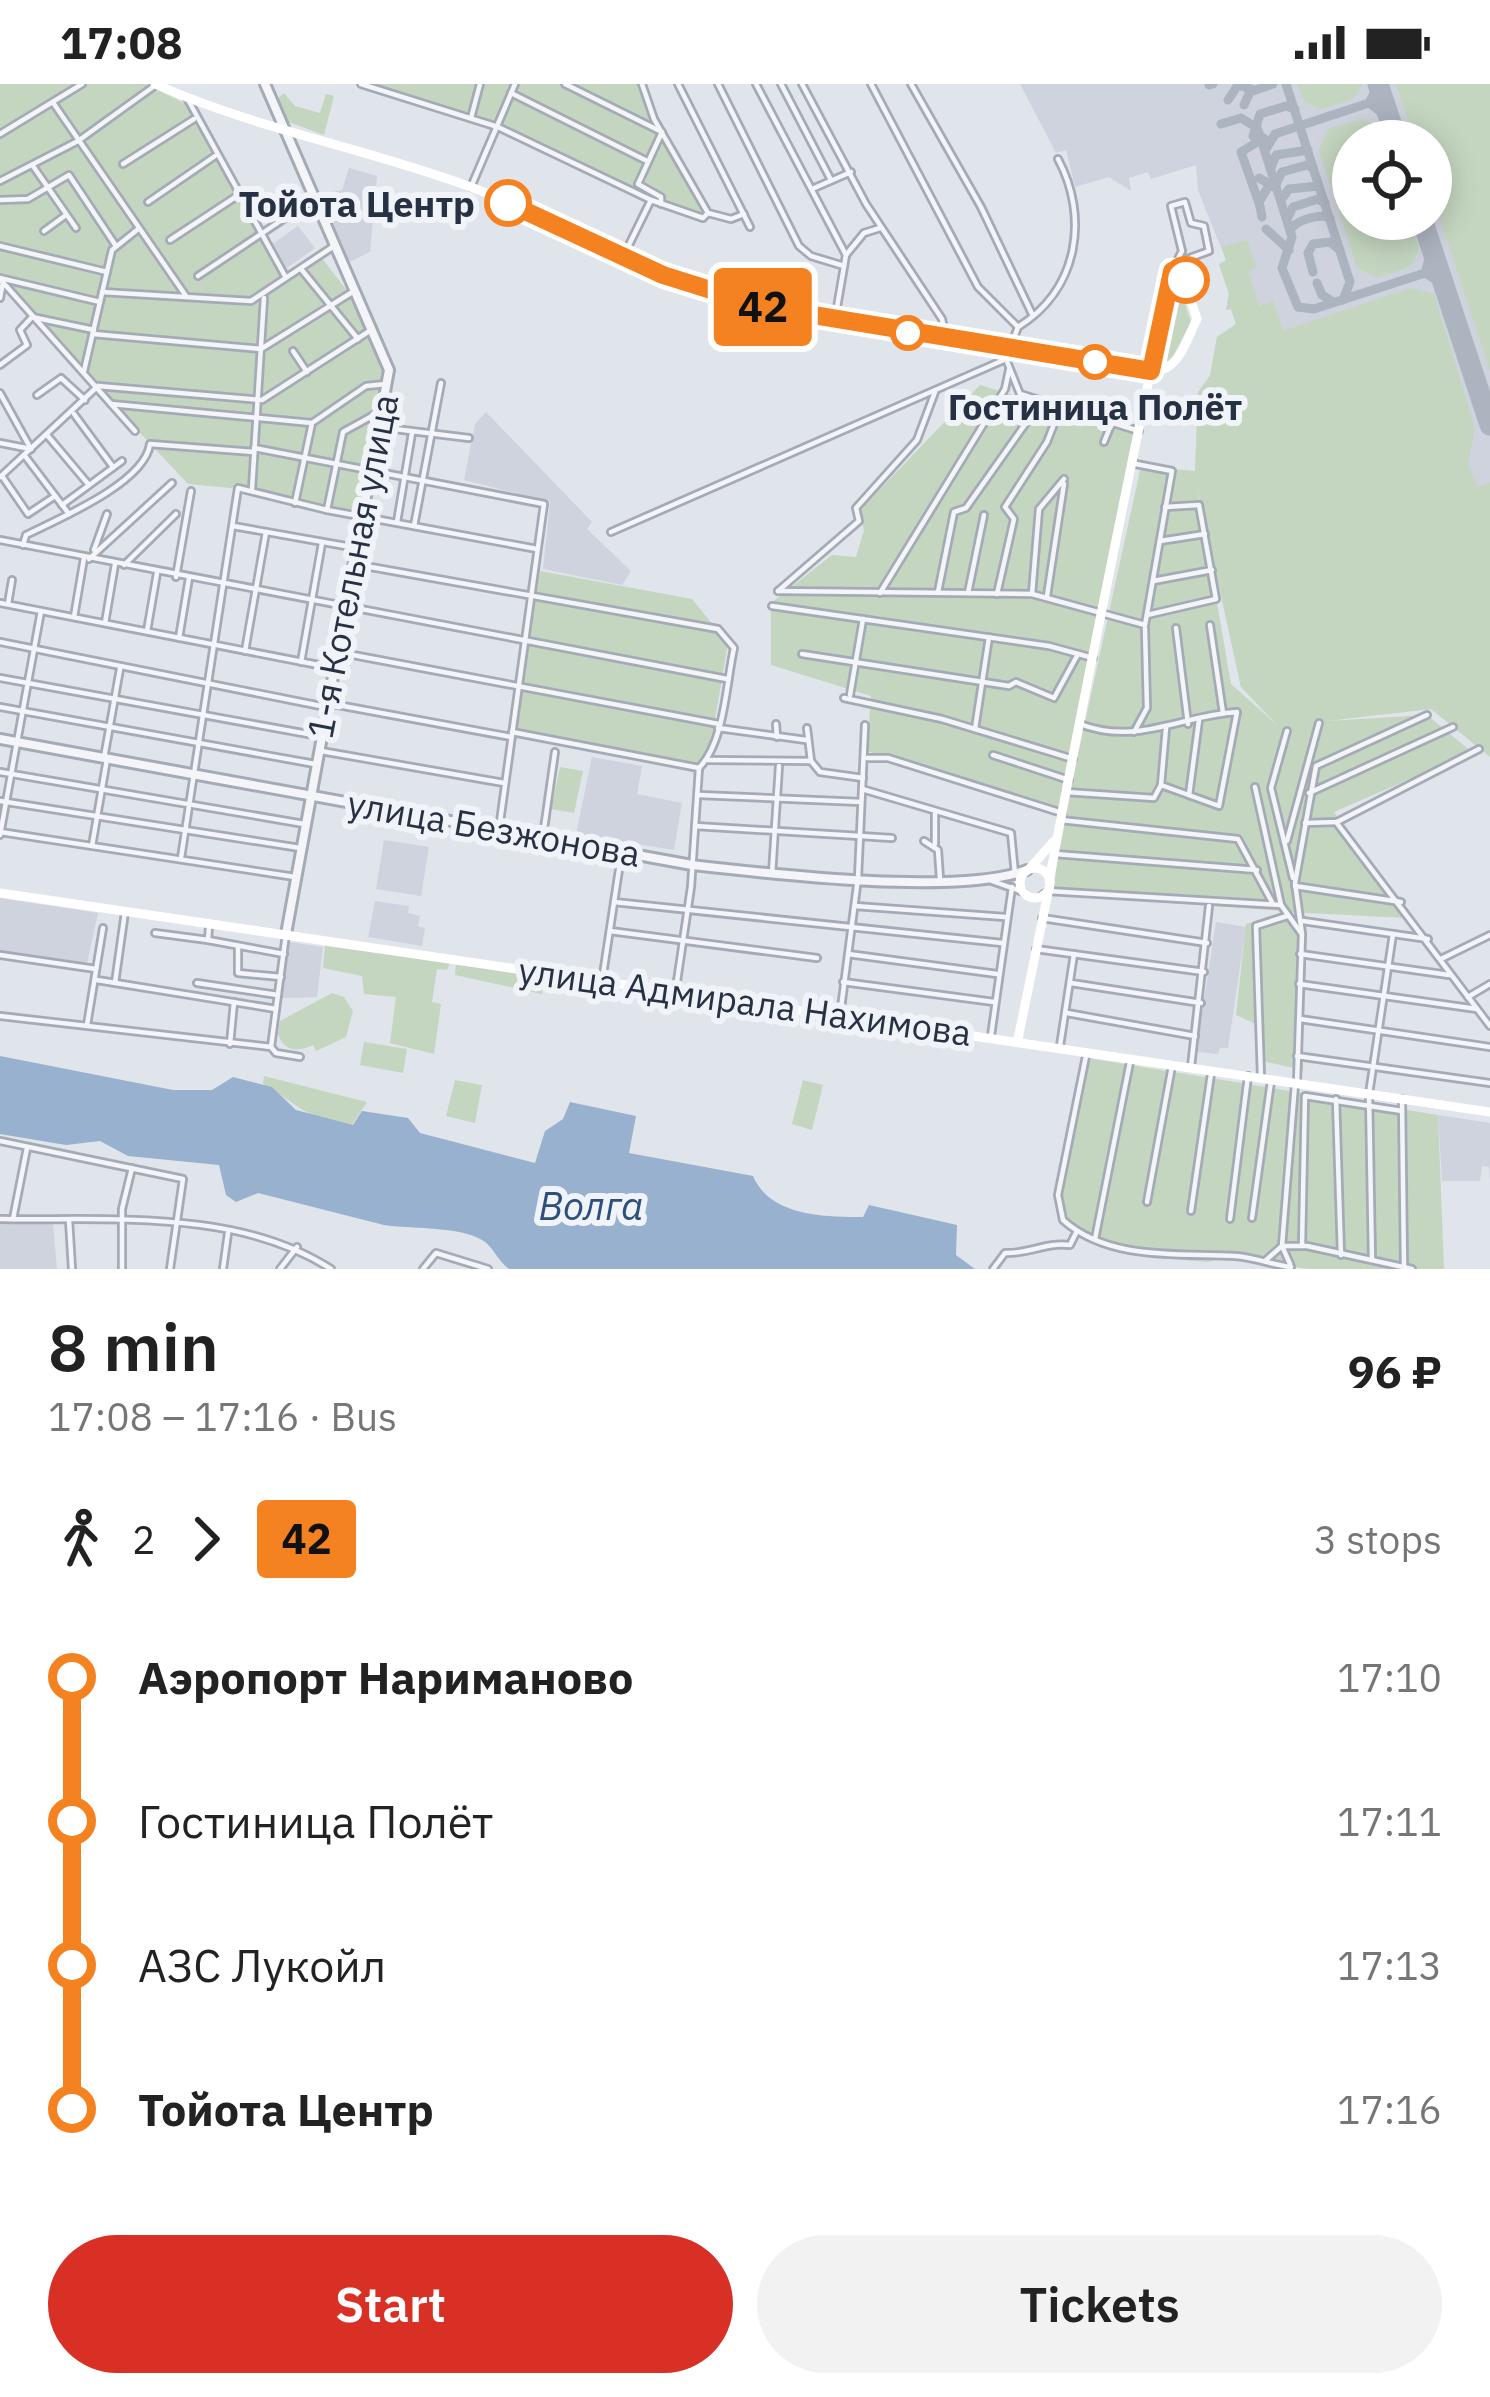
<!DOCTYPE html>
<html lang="en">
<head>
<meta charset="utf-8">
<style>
  body { margin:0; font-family:"IBM Plex Sans",sans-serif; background:#f2f2f2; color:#222; height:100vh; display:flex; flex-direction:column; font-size:45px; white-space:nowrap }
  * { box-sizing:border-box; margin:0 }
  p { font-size:39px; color:#767676 }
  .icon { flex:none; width:66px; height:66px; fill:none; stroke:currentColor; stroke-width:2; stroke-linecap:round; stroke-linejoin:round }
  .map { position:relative; height:1185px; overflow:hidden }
  .details { display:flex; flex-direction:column; background:#fff; flex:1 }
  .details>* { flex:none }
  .badge { padding:0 24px; border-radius:9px; font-size:42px; line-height:78px }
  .buttons { position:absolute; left:1332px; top:36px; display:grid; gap:24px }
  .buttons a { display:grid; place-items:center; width:120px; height:120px; border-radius:50%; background:#fff; box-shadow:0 6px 30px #0003; font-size:60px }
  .map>.badge { position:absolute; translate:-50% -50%; box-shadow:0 0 0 6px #fff }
  .legs { display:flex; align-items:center; gap:18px; height:132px; padding:0 48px; font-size:39px }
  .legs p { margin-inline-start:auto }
  .summary { display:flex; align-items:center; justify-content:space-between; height:204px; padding:0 48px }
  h1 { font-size:66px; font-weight:600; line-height:90px }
  .cta { display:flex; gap:24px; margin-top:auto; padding:24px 48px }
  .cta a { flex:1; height:138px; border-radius:72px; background:#d93025; color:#fff; font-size:48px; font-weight:600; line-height:138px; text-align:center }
  .cta a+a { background:#f2f2f2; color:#222 }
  ul { padding:0 48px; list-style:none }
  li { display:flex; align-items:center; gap:42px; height:144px; font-size:45px }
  li i { display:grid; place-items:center; width:18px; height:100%; margin:0 15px; background:currentColor }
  li i::after { content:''; width:30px; height:30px; margin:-15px; border:9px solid; border-radius:50%; background:#fff }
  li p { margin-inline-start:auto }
  li:first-child i { background:linear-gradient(#0000 50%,currentColor 0) }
  li:last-child i { background:linear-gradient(currentColor 50%,#0000 0) }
  .status { display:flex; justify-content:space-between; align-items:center; height:84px; padding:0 60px; background:#fff; direction:ltr }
  .status svg { height:33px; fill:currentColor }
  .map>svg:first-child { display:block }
</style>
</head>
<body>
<div class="status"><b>17:08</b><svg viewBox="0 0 49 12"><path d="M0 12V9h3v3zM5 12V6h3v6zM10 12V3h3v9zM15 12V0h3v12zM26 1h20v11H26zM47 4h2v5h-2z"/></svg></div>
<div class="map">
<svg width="1490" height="1185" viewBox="0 0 1490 1185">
  <rect width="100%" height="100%" fill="#e0e4eb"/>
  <g fill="#ced3dd" fill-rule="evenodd">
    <path d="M1020,0h470v672l-59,-47 -153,16 -37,-38 -46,-209 3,-86 12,-16 7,-39 19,-13 -5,-15 -5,1 3,-16 -10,-30 7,-4 -28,-70 -2,-25 -45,14 -3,-7 -19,6 2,13 -22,-14 -34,10 -9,-37 -10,3zM1353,57h78v78h-78z"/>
    <polygon points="349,84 377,92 370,168 345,180 318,111 342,106"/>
    <polygon points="298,142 315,164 287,184 271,161"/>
    <polygon points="486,328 592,438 587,445 631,487 622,501 543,485 550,418 464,396 475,340"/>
    <polygon points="592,673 642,682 637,710 682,719 674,766 576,750"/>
    <polygon points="384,756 429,763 421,812 376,805"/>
    <polygon points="0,814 98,829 87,879 0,867"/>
    <polygon points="375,817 409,822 408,829 420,832 418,842 425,844 422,862 368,853"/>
    <polygon points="1216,838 1246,843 1228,964 1220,964 1218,970 1196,968"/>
    <polygon points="289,858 323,863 317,913 282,914"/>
    <polygon points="1438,1031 1490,1039 1490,1096 1489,1083 1482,1082 1480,1097 1442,1097"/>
    <polygon points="0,1138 53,1140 57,1185 0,1185"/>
  </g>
  <g fill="#c5d6c0" fill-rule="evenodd">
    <polygon points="0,0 146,0 186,20 289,195 321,173 352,213 386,286 361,432 241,405 188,400 0,200"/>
    <polygon points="368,0 642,0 710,134 653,114 491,38"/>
    <polygon points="1297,0 1363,0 1352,16 1321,25 1305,18"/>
    <polygon points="1396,0 1490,0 1490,287 1431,107 1431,57 1415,57"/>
    <polygon points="284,9 295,22 320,29 326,10 334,12 324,51 283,36 275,16"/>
    <polygon points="1361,35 1377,42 1383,57 1353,57 1353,135 1409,135 1419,164 1410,183 1377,194 1357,184 1319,66 1328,45"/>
    <path d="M1247,156l10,28 -9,3 11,35 14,-5 10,30 128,-43 23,6 41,134 -7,35 9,24 13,-4v274l-59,-48 -104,12 100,-6 45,37 -138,60 73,106 -119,-6 15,14v144l-41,-9v-34l-26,-12 10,-91 39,-13 -232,-16 8,-63 80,-366 54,5 3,-79 12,-16 7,-39 19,-13 -5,-15 -5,1 3,-16 -10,-30 7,-3 -4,-14zM1196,396l45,207 36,38 -46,-41z"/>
    <polygon points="1175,191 1191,238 1170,278 1155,280"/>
    <polygon points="980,301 1134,349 1061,728 867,667 871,612 771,581 771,519 832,471 856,473 864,446 860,426"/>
    <polygon points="540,487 692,515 728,559 709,671 697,682 512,648"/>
    <polygon points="560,683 583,687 574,729 551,725"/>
    <polygon points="325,862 450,879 447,886 437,885 432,918 441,920 434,970 390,959 396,913 364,910 362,892 323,884"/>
    <polygon points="456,880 543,894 542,910 455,891"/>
    <path d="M332,909l12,4 9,14 -7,26 -30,14 -3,-6c-15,7 -29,7 -35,-11l2,-13z"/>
    <polygon points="364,958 407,965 403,989 360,981"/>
    <polygon points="1087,974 1438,1031 1444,1185 1308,1185 1229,1172 1208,1178 1150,1173 1096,1158 1066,1133 1061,1117"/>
    <path d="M264,992l103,26 -15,23c-37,0 -59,-24 -89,-41z"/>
    <polygon points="455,996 482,1001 475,1039 446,1032"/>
    <polygon points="803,996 823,1001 812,1046 792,1040"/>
  </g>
  <path fill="#97b1cf" d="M0,972l173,34h39l21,-13 39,10 24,23 57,15 9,-14 46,7 12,15 115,30 10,-32 18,-12 7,-17 66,14 -7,37 124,23c17,40 70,41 110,41l6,-12 88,20 -1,30 19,14h-466c-11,-8 -17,-24 -27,-29 -23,-14 -73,-11 -98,-15l-126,-32 -22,9 -10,-7 -7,-30 -91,-9 -28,-15 -34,4 -66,-11z"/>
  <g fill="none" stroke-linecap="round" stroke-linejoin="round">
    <g stroke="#acb4c0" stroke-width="9">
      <polyline points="1286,0 1350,198 1343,216"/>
      <polyline points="1209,1 1213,0"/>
      <polyline points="1228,16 1238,1 1254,6"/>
      <polyline points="1369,19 1378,1"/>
      <polyline points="1244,21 1250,8 1273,0"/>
      <polyline points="1221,40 1241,34 1254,42"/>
      <polyline points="1258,46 1292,153 1282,184 1298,223 1314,225 1425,189 1444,201"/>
      <polyline points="1253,52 1260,30 1286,22 1295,25"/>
      <polyline points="1265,67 1275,50 1369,19 1389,34"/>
      <polyline points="1271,84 1276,71 1308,66"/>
      <polyline points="1259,94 1276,104"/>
      <polyline points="1276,100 1282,88 1307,81 1313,84"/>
      <polyline points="1281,116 1289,105 1319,102"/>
      <polyline points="1259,119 1241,68 1264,54"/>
      <polyline points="1262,133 1259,118 1273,95"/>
      <polyline points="1287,135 1293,123 1318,115 1325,119"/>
      <polyline points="1266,145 1289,166"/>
      <path d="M1290,147c5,-11 30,-18 40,-13"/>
      <polyline points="1313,188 1308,169 1313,160 1330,158 1340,166"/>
      <polyline points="1425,189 1432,165"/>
      <polyline points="1317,199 1322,211 1332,217"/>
    </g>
    <g stroke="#acb4c0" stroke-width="21">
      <polyline points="1378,0 1397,57"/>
      <polyline points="1422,135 1490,341"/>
    </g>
    <defs>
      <g id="minor">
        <polyline points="361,0 498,43 651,116 703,134 708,129"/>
        <polyline points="565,0 662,48 638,100 661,113 661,120"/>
        <polyline points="642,0 654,35 708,129 731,135 744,130"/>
        <polyline points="678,0 750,143"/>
        <polyline points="718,0 799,162 811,172 844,182"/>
        <polyline points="756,0 846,171 835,235"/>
        <polyline points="781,0 831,96"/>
        <polyline points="802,0 866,120 942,235 946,255"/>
        <polyline points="911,0 981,123 1033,232"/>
        <polyline points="511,9 647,77"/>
        <polyline points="187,14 285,192"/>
        <polyline points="54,20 186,212"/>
        <polyline points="471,34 480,0"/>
        <polyline points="0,50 82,0"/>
        <polyline points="123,80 194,35"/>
        <polyline points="33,82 76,144"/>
        <polyline points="0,97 78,57 153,3"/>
        <polyline points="471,103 515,0"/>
        <polyline points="812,105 851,88"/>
        <polyline points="0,116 28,115 69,91 116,162"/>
        <polyline points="148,118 215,72"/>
        <polyline points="44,147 66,131"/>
        <polyline points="170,156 237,112"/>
        <polyline points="0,162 107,188"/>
        <polyline points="625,169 651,116"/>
        <polyline points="846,171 864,149 880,144"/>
        <polyline points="301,185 358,255"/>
        <polyline points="1172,187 1182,167 1171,122 1185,118 1191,139 1204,142 1209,167 1187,175 1185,192"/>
        <polyline points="198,192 315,114"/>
        <polyline points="0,194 100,218"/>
        <polyline points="0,195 135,347"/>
        <polyline points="102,208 251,217 334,162"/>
        <polyline points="0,214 3,198"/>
        <path d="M1018,243c61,-38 71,-110 40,-168"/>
        <polyline points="93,250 261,265 354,207"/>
        <polyline points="1155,251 1158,214 1165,205"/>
        <polyline points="293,267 307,288"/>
        <polyline points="1006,275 1020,310 1139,347"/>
        <polyline points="0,281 27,261 20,246 32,233 94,246"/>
        <polyline points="84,287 112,166 137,146"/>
        <polyline points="98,302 262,316 371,246"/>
        <polyline points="0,309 31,365"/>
        <polyline points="37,311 61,294 85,316"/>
        <polyline points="111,320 312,339 366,302 386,300"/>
        <polyline points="74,330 113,383"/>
        <polyline points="378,343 469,354"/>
        <polyline points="47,351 89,401"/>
        <polyline points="1104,358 1113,336"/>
        <polyline points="0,359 31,365"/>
        <polyline points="254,364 544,420 499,745"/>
        <polyline points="25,372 69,430"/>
        <polyline points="2,392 28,430 55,412"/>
        <polyline points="0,393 98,302"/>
        <polyline points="252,405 264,214"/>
        <polyline points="295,419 312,339"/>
        <polyline points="62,421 122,377"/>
        <polyline points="327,426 343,348 381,327"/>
        <polyline points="397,438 412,349"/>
        <polyline points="233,442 357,464"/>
        <polyline points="414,442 441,299"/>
        <polyline points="611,448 1006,275 1018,243 978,203 871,0"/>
        <polyline points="0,456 727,595"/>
        <polyline points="1160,457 1205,450"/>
        <path d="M23,461l3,-10c32,-16 119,-52 124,-91l104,8"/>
        <polyline points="94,466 107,430"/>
        <polyline points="89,475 172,399"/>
        <path d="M354,480l364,65 16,19c-8,36 -9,93 -35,120"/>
        <polyline points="124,481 176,430"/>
        <polyline points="176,493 191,407"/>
        <polyline points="1153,497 1212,486"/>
        <polyline points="778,507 1032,510 1145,541 1172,387 1136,380"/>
        <polyline points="778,507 859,437 856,424 917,356 935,308"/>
        <polyline points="938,508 954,428 966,424 1026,339 1033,316"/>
        <polyline points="880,509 1005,305 1009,286"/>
        <polyline points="968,509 984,431"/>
        <polyline points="997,510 1014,435 1005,423 1047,358 1061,322"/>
        <polyline points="1032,510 1039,425 1064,395"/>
        <polyline points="1047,512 1064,400"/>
        <polyline points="0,519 334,584"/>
        <polyline points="8,520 12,496"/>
        <polyline points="772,522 1049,562 1093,574"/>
        <polyline points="1147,531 1216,515 1199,421 1165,423"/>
        <polyline points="74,533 84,474"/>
        <polyline points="105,539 115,480"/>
        <polyline points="1210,541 1223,629"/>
        <polyline points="1176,544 1188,640"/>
        <polyline points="147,547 157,489"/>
        <polyline points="179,554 189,494"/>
        <polyline points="0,558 326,623"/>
        <polyline points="245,567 266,448"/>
        <polyline points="337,568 719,640"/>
        <polyline points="802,570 1009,602 1016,598 1054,614 1078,570"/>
        <polyline points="301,578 322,459"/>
        <polyline points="0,594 319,652"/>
        <polyline points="850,611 863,535"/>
        <polyline points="844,614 942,635 1073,675"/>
        <polyline points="327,619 511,653"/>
        <polyline points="0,623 315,680"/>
        <polyline points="776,640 777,653"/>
        <path d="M1080,640c56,22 102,-9 157,-12l-18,94 -58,-21"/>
        <polyline points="718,644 806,656"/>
        <polyline points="807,644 811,677"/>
        <polyline points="975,645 989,553"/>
        <polyline points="1287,647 1271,704 1293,794"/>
        <polyline points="512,648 699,684"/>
        <polyline points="1134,648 1147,624 1145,544"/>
        <polyline points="321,667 504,699"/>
        <polyline points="993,671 1069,696"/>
        <polyline points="104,674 120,585"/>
        <polyline points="867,674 888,674 1062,729"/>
        <polyline points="708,676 811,677 820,688 863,694"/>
        <polyline points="0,688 304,740"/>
        <polyline points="1255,703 1281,821"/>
        <polyline points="862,705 1011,749 1015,790"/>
        <polyline points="1066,708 1154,714 1161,701 1166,644"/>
        <polyline points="1309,709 1453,643"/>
        <polyline points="699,711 861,718"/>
        <polyline points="1189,711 1199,636"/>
        <polyline points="0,717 300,764"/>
        <polyline points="1061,736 1238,755 1273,820"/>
        <polyline points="1336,738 1490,942"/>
        <polyline points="1305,739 1337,738 1479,665"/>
        <polyline points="695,742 892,754"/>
        <polyline points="0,748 295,793"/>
        <polyline points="0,751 41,527"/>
        <polyline points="543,752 555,668"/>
        <polyline points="924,757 938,766 940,795"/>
        <polyline points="1287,757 1319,639"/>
        <polyline points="935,760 935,730"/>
        <polyline points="92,762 107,675"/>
        <polyline points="1055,770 1257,786"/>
        <polyline points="181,774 238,404 327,426 537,465"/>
        <polyline points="772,790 779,682"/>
        <polyline points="992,797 1023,808"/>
        <polyline points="1295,802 1401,818"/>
        <polyline points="1041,812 1048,807 1281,821 1301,849"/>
        <polyline points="614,818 1002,859"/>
        <polyline points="855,822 1005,833"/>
        <polyline points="1042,834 1207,859"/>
        <polyline points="1303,837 1428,855"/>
        <polyline points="610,847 817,874"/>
        <polyline points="155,849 208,856 209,843"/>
        <polyline points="208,856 284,870"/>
        <polyline points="238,862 238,889 281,893"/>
        <polyline points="1036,865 1204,888"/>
        <polyline points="848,870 997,890"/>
        <polyline points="1300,870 1449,891"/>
        <polyline points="0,871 96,885"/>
        <polyline points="1441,875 1490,851"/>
        <polyline points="97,896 276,925"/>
        <polyline points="602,897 622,766"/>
        <polyline points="843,898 994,918"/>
        <polyline points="115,899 125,828"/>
        <polyline points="197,899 278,911"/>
        <polyline points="1071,899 1201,919"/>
        <polyline points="1299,900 1477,925"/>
        <polyline points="676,904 691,803 699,684"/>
        <polyline points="1468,913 1490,900"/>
        <polyline points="1067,929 1195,952"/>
        <polyline points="0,932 271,963 276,969 300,973"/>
        <polyline points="840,932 858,794 865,641"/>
        <polyline points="1300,935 1490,963"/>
        <polyline points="87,941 103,844"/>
        <polyline points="991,952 1012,803"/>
        <polyline points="230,960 234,918"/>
        <polyline points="1060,962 1074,870"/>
        <polyline points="271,963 286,850"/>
        <path d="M1086,972l-28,139 5,25c46,41 116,33 172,36 19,1 37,9 56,11"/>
        <polyline points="1297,972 1490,999"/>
        <polyline points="1191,983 1209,822"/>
        <polyline points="1261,993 1256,842 1287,832"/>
        <polyline points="1297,999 1302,850 1295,799 1316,682 1427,631"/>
        <polyline points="1336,1015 1341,1171"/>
        <polyline points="1402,1015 1404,1183"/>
        <polyline points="0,1057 183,1095 170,1185"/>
        <polyline points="1147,1118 1172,982"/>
        <polyline points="1191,1127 1211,990"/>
        <polyline points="1252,1134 1271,997"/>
        <path d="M0,1135c108,2 237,-11 331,50"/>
        <polyline points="13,1135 27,1064"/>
        <polyline points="1230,1135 1248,992"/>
        <polyline points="69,1136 72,1185"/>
        <polyline points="1095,1155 1130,978"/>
        <polyline points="1302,1161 1305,1012 1402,1027"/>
        <polyline points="1372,1176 1369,1010 1393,850"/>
        <polyline points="1265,1177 1282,1162 1295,1000"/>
        <polyline points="1290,1180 1282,1162 1307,1162 1412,1185"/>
        <polyline points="122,1185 122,1125 132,1084"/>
        <polyline points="223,1185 228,1149"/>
        <polyline points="280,1185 297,1163"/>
        <polyline points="423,1185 436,1169 488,1185"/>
        <path d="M993,1185l12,-16c25,1 40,-11 65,-8l7,-14"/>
      </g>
      <g id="tertiary">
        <polyline points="265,0 389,286 286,850"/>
        <path d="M0,655l692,126c79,9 265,31 335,5"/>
      </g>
    </defs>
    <use href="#minor" stroke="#a5abb6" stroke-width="10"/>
    <use href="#tertiary" stroke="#a5abb6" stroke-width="14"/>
    <use href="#minor" stroke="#f3f5f8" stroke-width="4.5"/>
    <use href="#tertiary" stroke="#f3f5f8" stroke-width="8"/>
    <g stroke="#fff" stroke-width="9">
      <path d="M155,0c101,45 210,64 313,102 83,30 158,78 243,105 140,46 294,56 440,80 28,2 35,-31 46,-52l-15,-45 -10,-3 -2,6c-41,201 -84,403 -121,605"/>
      <polyline points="1030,784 1054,757"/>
      <circle cx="1035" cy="799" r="15"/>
      <polyline points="0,809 1490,1028"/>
      <polyline points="1018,955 1049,804"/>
    </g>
  </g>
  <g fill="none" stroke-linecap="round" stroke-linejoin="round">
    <defs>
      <polyline id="line-1" points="508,119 663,191 765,223 1151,287 1172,187 1186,196"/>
    </defs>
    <use href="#line-1" stroke="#fff" stroke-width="27"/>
    <use href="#line-1" stroke="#f58220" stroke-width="18"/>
  </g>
  <g fill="#fff" stroke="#f58220" stroke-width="6">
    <circle cx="508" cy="119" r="21"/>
    <circle cx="1186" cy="196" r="21"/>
    <circle cx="908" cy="249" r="15"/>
    <circle cx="1095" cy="278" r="15"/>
  </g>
  <g text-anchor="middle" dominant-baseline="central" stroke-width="12" stroke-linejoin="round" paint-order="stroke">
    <g font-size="36" font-weight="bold" fill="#273144" stroke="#f0f3f8" text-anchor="end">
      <text x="475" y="119">Тойота Центр</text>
      <text x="1095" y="322" text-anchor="middle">Гостиница Полёт</text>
    </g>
    <g font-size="36" fill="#273144" stroke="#f0f3f8">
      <text transform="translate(352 482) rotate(-79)">1-я Котельная улица</text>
      <text transform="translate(494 744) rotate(10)">улица Безжонова</text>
      <text transform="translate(745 917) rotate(8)">улица Адмирала Нахимова</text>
    </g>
    <g font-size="39" font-style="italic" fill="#2c4f7d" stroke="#f0f3f8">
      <text x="591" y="1121">Волга</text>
    </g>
  </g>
</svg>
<div class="buttons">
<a><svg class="icon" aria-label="locate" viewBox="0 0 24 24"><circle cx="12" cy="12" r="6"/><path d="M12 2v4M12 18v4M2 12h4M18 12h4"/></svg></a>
</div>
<b class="badge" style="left:763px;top:223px;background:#f58220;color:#111">42</b>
</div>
<section class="details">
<div class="summary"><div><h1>8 min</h1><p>17:08 – 17:16 · Bus</p></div><b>96 ₽</b></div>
<div class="legs"><svg class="icon" aria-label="walk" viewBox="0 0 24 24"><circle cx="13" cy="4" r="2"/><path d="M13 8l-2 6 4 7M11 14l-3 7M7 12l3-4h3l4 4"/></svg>2<svg class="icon" aria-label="forward" viewBox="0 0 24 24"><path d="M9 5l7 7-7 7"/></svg><b class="badge" style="background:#f58220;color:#111">42</b><p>3 stops</p></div>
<ul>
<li><i style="color:#f58220"></i><b>Аэропорт Нариманово</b><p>17:10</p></li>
<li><i style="color:#f58220"></i><span>Гостиница Полёт</span><p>17:11</p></li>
<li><i style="color:#f58220"></i><span>АЗС Лукойл</span><p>17:13</p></li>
<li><i style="color:#f58220"></i><b>Тойота Центр</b><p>17:16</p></li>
</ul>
<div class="cta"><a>Start</a><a>Tickets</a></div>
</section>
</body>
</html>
